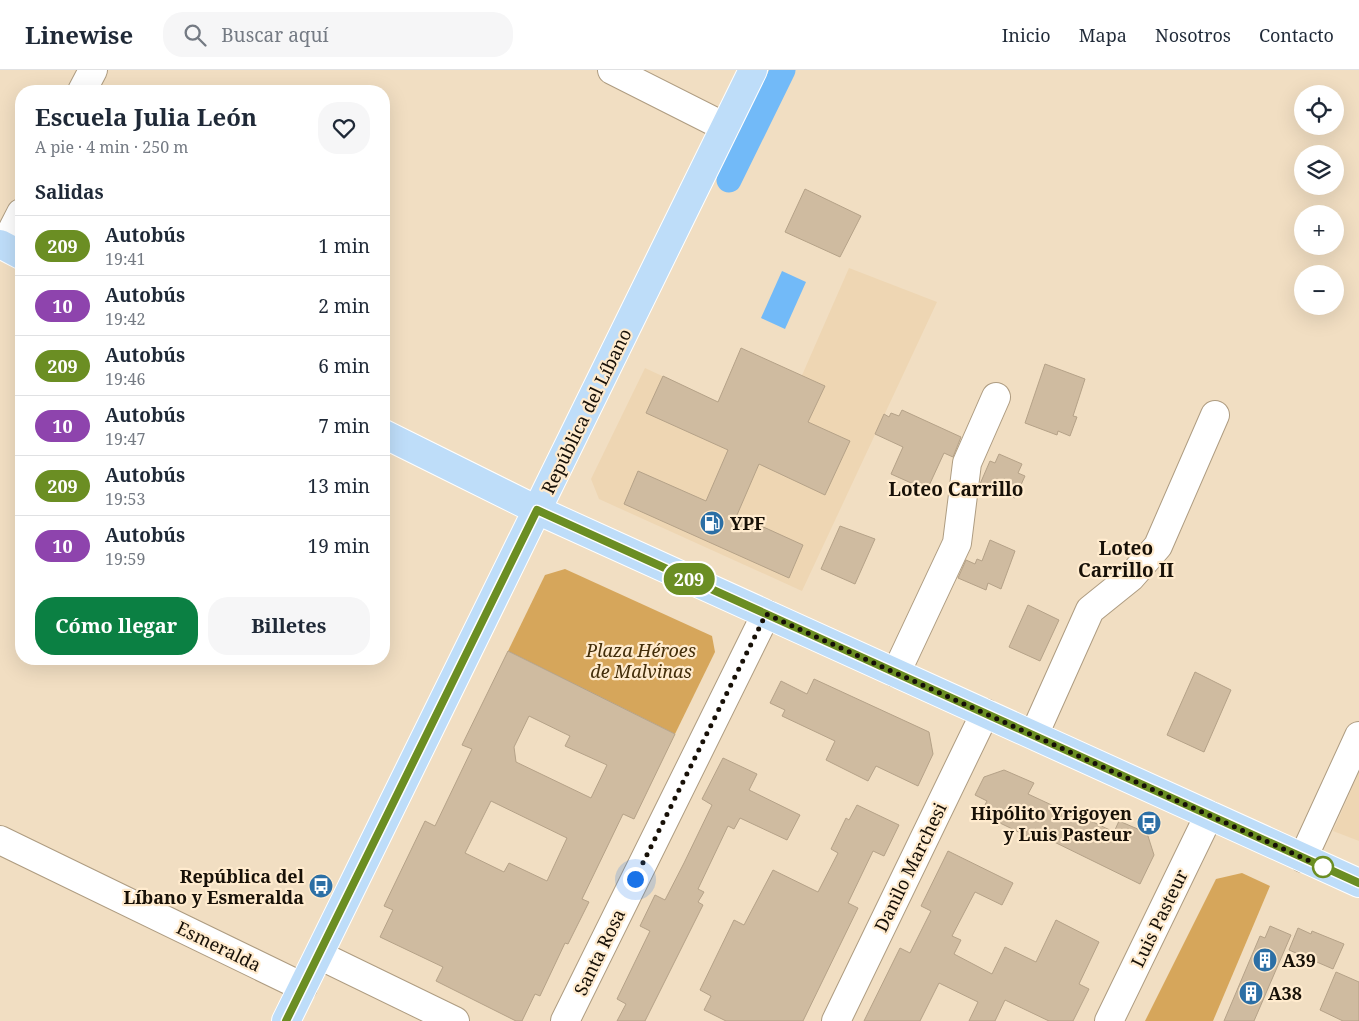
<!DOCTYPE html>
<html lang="es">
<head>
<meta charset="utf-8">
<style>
  body { margin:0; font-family:"Noto Serif",serif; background:#f6f6f7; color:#1f2937; height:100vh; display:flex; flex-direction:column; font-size:19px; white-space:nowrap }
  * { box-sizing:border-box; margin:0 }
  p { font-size:16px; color:#747a83 }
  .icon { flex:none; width:28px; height:28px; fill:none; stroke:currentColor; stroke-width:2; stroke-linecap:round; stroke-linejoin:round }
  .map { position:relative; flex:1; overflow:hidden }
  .side { position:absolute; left:15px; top:15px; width:375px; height:580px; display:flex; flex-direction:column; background:#fff; border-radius:20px; box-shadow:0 5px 20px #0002 }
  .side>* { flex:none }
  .badge { padding:0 10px; border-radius:16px; font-size:18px; line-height:32px }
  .tools { position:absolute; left:1294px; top:15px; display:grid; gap:10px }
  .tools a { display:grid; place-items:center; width:50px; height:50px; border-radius:50%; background:#fff; box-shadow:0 5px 20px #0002; font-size:25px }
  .you { position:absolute; width:25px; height:25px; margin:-12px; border:4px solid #fff; border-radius:50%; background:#1a73e8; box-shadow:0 0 0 8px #1a73e833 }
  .map>.badge { position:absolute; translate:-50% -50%; box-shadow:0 0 0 2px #fff }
  h2 { padding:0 20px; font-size:19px; line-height:45px }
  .round { display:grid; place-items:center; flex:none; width:52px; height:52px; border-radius:20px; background:#f6f6f7 }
  .overview { display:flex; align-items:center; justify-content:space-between; height:85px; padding:0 20px }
  h1 { font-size:24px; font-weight:700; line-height:38px }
  .primary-button { display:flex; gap:10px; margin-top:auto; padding:10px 20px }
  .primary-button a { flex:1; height:58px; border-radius:20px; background:#0b8043; color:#fff; font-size:20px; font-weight:700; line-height:58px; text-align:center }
  .primary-button a+a { background:#f6f6f7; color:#1f2937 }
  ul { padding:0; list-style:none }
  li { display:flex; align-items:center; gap:15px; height:60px; padding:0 20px; border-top:1px solid #e0e1e3 }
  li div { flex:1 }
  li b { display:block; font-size:19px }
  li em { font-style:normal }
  li .badge { min-width:55px; font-weight:700; text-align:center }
  header { display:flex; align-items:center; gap:30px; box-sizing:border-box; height:70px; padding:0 25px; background:#fff; border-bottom:1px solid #e0e1e3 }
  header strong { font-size:24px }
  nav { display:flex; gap:28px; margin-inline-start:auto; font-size:18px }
  .search { width:350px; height:45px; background:#f6f6f7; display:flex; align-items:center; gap:12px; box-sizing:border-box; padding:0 18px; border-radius:20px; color:#747a83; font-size:19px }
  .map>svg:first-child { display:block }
</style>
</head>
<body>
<header>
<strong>Linewise</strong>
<div class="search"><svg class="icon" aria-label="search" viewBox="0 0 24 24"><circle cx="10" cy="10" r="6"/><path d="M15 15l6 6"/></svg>Buscar aquí</div>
<nav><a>Inicio</a><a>Mapa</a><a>Nosotros</a><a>Contacto</a></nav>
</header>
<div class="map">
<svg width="1359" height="951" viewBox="0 0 1359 951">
  <rect width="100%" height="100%" fill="#f1dec2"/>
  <g fill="#eed6b3">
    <polygon points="849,198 937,232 802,521 599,429 591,409 645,298 778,360"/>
    <polygon points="1359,702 1359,771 1333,761"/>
  </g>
  <g fill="#d6a65b">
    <polygon points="565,499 712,566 715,582 675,664 508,581 545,505"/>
    <polygon points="1242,803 1270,816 1213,951 1145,951 1216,809"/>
  </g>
  <polygon fill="#72baf8" points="782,201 806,212 785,259 761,248"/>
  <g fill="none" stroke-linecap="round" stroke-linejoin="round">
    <polyline stroke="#72baf8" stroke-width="25" points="729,110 783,0"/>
  </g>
  <g fill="#cfbba0" stroke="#b5a288" fill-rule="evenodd">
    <polygon points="805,119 861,146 840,187 785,162"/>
    <polygon points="741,278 825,316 808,352 850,371 825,425 759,394 737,445 803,475 789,508 624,434 638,401 706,431 728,380 646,343 663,306 718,332"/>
    <polygon points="1045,294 1085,309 1073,346 1077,347 1070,366 1058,361 1057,365 1025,353"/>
    <polygon points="902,340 961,367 953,387 944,383 927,420 891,404 903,377 875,364 884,344 889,347 891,343 899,346"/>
    <polygon points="999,384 1022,394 1018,403 1025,406 1015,428 980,414 990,391 995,393"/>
    <polygon points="840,456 875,469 855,514 821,499"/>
    <polygon points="990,470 1015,481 1001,519 988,513 986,520 958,508 966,490 975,494 977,489 982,491"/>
    <polygon points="1028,535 1059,550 1040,591 1009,577"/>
    <path d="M508,581l167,83 -41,85 -11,-5 -41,85 7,3 -21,42 -3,-1 -25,53 -5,-2 -13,27h-6l-80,-40 7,-14 -63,-30 13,-27 -9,-4 41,-85 10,5 37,-77 -10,-4zM529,646l41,20 -5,10 42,19 -16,33 -75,-36 -2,-15zM491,731l76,37 -20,43 -38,-18 -5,9 -39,-19z"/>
    <polygon points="1195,602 1231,620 1204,682 1167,665"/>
    <polygon points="814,609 929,662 933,684 918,716 876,696 868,711 826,690 835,671 782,646 785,640 770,633 781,611 807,624"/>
    <polygon points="723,688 757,704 749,720 800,745 787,770 740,748 734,759 728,756 698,819 704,822 698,832 703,835 645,951 617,951 626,934 617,929 650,861 640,856 655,825 665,830 684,793 712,735 702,729"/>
    <polygon points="1004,700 1034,713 1028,724 1071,744 1072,742 1114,762 1119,751 1147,763 1154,785 1140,814 1040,765 1037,771 1000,753 999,756 979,746 987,731 975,725 984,707"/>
    <polygon points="857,735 899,755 884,786 873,781 848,833 858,838 803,951 726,951 704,940 711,926 700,920 734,850 744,855 773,800 818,822 838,783 831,779 846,748 849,750"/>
    <polygon points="948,781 1013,813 1002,835 975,822 952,866 961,870 954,884 992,904 1005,877 1036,892 1056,850 1099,872 1079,914 1089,919 1073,951 1049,951 1005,930 995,951 969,951 978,932 939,913 920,951 864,951 900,878 910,883 931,841 921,836"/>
    <polygon points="1270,856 1291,865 1254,951 1224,951 1260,866 1265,868"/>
    <polygon points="1298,858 1311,864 1312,861 1344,874 1333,899 1289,880"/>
    <polygon points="1336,902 1359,912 1359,951 1343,951 1320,940"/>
  </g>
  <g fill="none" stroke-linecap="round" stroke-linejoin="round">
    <defs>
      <g id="minor">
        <polyline points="612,0 725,57"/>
        <polyline points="82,21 93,0"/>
        <polyline points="4,176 21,143"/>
        <polyline points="896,603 957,473 967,393 996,327"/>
        <polyline points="1034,665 1090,540 1131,507 1158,476 1215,345"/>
        <polyline points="0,770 303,917"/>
        <polyline points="1303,788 1359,666"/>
        <polyline points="319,885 455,951"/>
        <polyline points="565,951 766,544"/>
        <polyline points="836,951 985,643"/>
        <polyline points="1109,951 1209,745"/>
      </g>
      <g id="major">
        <polyline points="0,174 21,185"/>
        <polyline points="384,364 537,440 1359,813"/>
        <polyline points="286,951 753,0"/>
      </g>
    </defs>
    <use href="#minor" stroke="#ae9c81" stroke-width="30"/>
    <use href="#major" stroke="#fff" stroke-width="30"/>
    <use href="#minor" stroke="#fff" stroke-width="28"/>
    <use href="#major" stroke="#beddf9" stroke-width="28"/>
  </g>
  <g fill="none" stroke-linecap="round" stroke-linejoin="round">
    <defs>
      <polyline id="line" points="286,951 537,440 1359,813"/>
    </defs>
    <use href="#line" stroke="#fff" stroke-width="11"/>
    <use href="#line" stroke="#6b8e23" stroke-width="8"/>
    <polyline stroke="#171007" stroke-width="5" stroke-dasharray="0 9" points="635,809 766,544 1323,797"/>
  </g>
  <defs>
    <symbol id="fuel-disc" viewBox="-11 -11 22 22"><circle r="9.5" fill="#2c6fa5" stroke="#ffebce"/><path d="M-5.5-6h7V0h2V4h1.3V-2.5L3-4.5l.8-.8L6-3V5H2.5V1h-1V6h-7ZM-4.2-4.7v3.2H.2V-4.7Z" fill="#fff"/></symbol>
    <symbol id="bus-disc" viewBox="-11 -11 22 22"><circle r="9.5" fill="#2c6fa5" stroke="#ffebce"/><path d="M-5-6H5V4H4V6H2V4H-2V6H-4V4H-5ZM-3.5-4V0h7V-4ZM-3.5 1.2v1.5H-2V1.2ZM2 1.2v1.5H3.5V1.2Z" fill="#fff"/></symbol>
    <symbol id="building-disc" viewBox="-11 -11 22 22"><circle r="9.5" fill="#2c6fa5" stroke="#ffebce"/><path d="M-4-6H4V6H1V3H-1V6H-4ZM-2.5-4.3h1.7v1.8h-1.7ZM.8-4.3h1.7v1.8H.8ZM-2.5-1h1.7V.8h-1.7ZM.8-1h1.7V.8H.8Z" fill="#fff"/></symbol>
  </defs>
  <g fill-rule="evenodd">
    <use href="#fuel-disc" x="698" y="439" width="28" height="28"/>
    <use href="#bus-disc" x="1135" y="739" width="28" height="28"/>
    <use href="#bus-disc" x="307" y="802" width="28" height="28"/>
    <use href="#building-disc" x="1251" y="876" width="28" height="28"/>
    <use href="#building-disc" x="1237" y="909" width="28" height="28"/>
  </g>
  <circle fill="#fff" stroke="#6b8e23" stroke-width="2.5" cx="1323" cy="797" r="10"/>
  <g text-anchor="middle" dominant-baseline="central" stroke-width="4.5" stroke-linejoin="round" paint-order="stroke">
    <g font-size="18" fill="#171007" stroke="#ffebce">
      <text transform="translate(586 341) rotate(-64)">República del Líbano</text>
      <text transform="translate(910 797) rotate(-64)">Danilo Marchesi</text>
      <text transform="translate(1159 848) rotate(-64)">Luis Pasteur</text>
      <text transform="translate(219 876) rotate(26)">Esmeralda</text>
      <text transform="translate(599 882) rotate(-64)">Santa Rosa</text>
    </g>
    <g font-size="18" font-weight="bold" fill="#171007" stroke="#ffebce" text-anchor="start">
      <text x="730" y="453">YPF</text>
      <text x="1132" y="743" text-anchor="end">Hipólito Yrigoyen<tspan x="1132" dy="21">y Luis Pasteur</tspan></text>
      <text x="304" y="806" text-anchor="end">República del<tspan x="304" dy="21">Líbano y Esmeralda</tspan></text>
      <text x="1282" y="890">A39</text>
      <text x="1268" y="923">A38</text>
    </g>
    <g font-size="18" font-style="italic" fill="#422d09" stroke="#ffebce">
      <text x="641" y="580">Plaza Héroes<tspan x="641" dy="21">de Malvinas</tspan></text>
    </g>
    <g font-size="19" font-weight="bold" fill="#171007" stroke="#ffebce">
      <text x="956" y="419">Loteo Carrillo</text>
      <text x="1126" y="478">Loteo<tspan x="1126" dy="22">Carrillo II</tspan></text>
    </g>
  </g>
</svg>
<div class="tools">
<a><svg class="icon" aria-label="locate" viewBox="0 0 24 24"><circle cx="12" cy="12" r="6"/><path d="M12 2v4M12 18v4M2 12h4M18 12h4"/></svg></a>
<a><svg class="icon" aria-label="layers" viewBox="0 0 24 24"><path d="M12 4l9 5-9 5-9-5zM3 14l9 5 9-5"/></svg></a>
<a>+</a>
<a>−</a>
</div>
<div class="you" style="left:635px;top:809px"></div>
<b class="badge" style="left:689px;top:509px;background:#6b8e23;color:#fff">209</b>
<section class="side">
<div class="overview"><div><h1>Escuela Julia León</h1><p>A pie · 4 min · 250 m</p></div><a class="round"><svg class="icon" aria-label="heart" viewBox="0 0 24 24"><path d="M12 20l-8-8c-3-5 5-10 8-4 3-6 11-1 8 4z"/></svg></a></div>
<h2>Salidas</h2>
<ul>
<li><span class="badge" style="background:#6b8e23;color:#fff">209</span><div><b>Autobús</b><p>19:41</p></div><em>1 min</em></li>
<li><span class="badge" style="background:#8e44ad;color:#fff">10</span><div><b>Autobús</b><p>19:42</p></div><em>2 min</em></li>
<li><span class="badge" style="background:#6b8e23;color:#fff">209</span><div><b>Autobús</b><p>19:46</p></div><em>6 min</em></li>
<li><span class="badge" style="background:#8e44ad;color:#fff">10</span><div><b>Autobús</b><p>19:47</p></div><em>7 min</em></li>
<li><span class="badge" style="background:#6b8e23;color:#fff">209</span><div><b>Autobús</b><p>19:53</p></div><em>13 min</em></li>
<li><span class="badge" style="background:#8e44ad;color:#fff">10</span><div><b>Autobús</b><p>19:59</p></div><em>19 min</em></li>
</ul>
<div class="primary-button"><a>Cómo llegar</a><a>Billetes</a></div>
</section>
</div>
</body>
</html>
